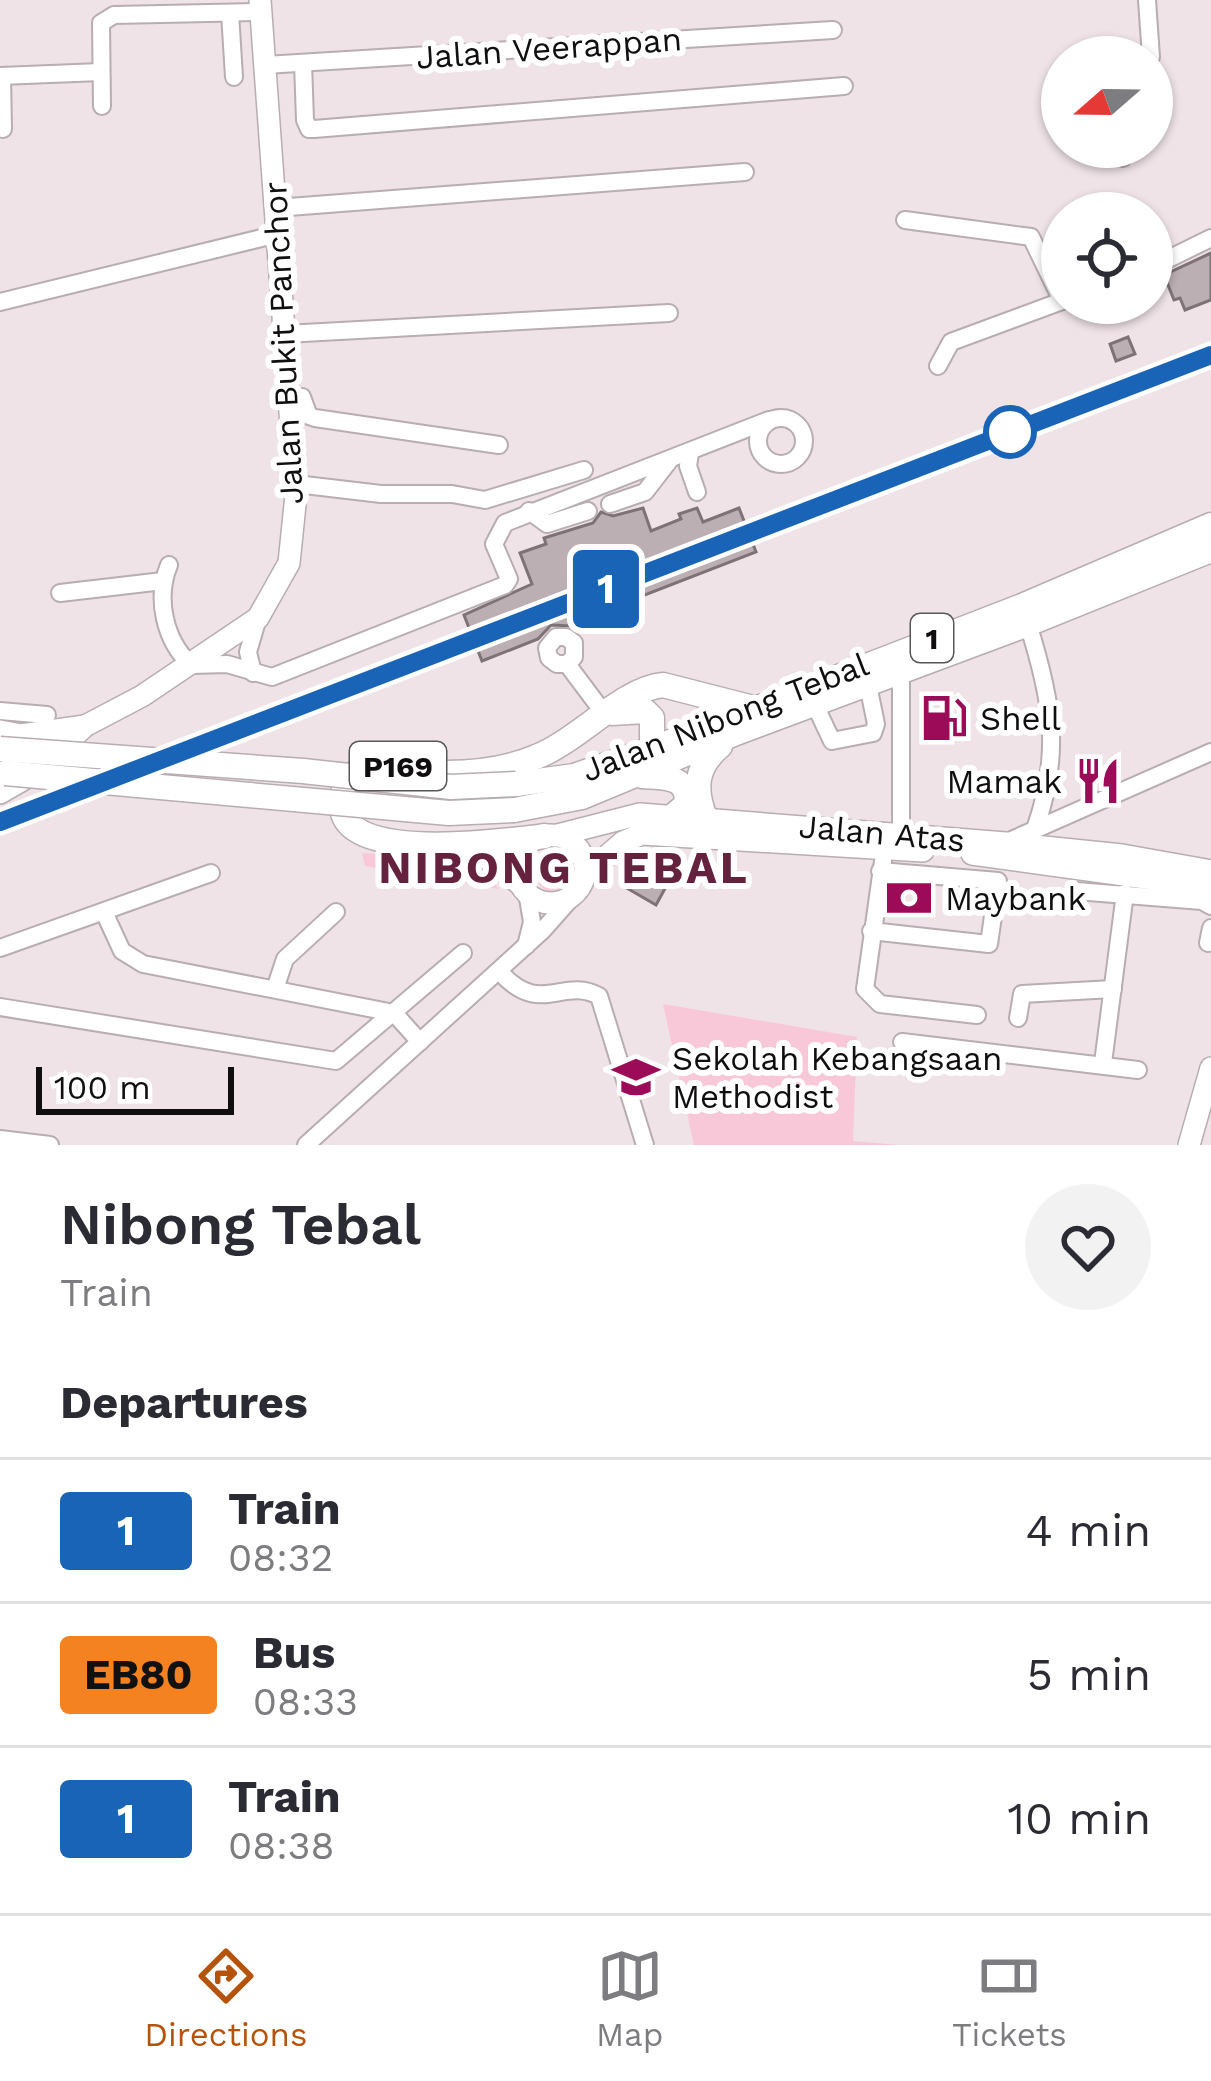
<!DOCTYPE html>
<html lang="en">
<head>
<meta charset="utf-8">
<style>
  body { margin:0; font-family:"Work Sans",sans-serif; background:#f2f2f3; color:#2b2b33; height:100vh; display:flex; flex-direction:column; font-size:45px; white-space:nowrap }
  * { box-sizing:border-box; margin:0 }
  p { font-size:39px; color:#7c7c81 }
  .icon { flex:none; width:66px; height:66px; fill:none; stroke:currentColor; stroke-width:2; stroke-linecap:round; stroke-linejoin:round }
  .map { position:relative; height:1145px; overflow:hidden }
  .drawer { display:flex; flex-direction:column; background:#fff; flex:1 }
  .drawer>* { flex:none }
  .badge { padding:0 24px; border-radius:9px; font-size:42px; line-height:78px }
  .needle { width:78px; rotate:250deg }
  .controls { position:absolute; left:1041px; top:36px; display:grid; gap:24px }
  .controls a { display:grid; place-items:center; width:132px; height:132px; border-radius:50%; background:#fff; box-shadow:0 3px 9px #0004; font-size:60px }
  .scale { position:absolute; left:36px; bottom:30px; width:198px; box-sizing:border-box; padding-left:12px; border:6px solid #110e0f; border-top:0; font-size:33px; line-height:42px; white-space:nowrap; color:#110e0f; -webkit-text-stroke:9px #fff; paint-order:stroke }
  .map>.badge { position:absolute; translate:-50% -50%; box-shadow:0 0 0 6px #fff }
  h2 { padding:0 60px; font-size:45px; line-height:108px }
  .round { display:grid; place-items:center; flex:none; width:126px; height:126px; border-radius:63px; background:#f2f2f3 }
  .head { display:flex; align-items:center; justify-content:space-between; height:204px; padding:0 60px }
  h1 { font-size:57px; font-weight:600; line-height:90px }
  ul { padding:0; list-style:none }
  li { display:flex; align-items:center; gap:36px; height:144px; padding:0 60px; border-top:3px solid #e1e1e2 }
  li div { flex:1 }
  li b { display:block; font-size:45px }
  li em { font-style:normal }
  li .badge { min-width:132px; font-weight:700; text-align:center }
  .tabs { display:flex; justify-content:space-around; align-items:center; height:168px; border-top:3px solid #e1e1e2; background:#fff; font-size:33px; color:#7c7c81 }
  .tabs a { display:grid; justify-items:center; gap:6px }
  .tabs .current { color:#b45309 }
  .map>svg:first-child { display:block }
</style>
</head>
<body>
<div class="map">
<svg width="1211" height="1145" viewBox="0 0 1211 1145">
  <rect width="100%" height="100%" fill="#efe3e7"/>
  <g fill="#f8c8d8">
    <path d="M554,852l21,6 -7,24 -8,7 -12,3c-13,-10 -22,-20 -16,-36z"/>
    <polygon points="362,853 420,855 478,865 499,889 365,866"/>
    <polygon points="663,1004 857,1037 853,1141 900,1145 694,1145"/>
  </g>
  <g fill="#bbafb3" stroke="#7d7276" stroke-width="3">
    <polygon points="1211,253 1211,300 1185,310 1180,298 1174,300 1164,275"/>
    <polygon points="1128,337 1135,354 1116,361 1110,344"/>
    <polygon points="643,508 651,531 681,519 679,514 697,508 703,522 739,508 756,552 616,606 621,618 596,628 592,618 572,626 551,625 538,639 482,661 464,615 532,584 520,553 546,544 544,538 593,523 601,512 613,516"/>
    <polygon points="637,866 668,883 656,905 625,887"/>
  </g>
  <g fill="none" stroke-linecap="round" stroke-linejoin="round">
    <defs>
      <g id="minor">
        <polyline points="1147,0 1151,57"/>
        <polyline points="230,13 234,77"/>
        <polyline points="303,63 305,120 309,129 314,129 844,86"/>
        <polyline points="265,65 833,30"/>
        <polyline points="0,76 101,72"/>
        <polyline points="2,76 3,129"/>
        <polyline points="1152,78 1152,101"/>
        <polyline points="102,106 101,23 114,15 260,12"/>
        <polyline points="1123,158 1129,147"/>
        <polyline points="276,208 745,172"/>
        <polyline points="905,220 1031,237 1062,301"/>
        <polyline points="1152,267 1211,238"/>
        <polyline points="0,302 278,234"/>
        <polyline points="285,334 669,313"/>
        <polyline points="938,366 951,342 1062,301"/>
        <polyline points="289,397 302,397 309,416 315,418 499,445"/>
        <circle cx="781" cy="441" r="23"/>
        <polyline points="690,453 688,466 697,492"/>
        <polyline points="296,484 381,494 452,494 485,500 584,470"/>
        <polyline points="610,504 645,492 669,461"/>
        <polyline points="529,511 547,524 588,511"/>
        <path d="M169,565c-14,34 -4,76 22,100l36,-1 45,13 233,-92 4,-6 -15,-35 11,-21 264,-103"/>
        <polyline points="60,593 163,581"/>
        <path d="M1028,624c24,76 34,129 7,205"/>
        <polyline points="567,664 574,657 574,643 566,637 556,637 547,648 549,658 557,664 567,664 606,716"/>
        <polyline points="253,673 248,652 258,618"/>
        <polyline points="815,705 832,741 873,733 876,724 868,685"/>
        <polyline points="0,711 47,715"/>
        <polyline points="901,835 901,673"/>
        <polyline points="1007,842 1211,752"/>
        <polyline points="883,861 865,989 880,1004 977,1015"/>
        <polyline points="1076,891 1202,901 1211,906"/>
        <polyline points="104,912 122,951 143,964 394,1013 420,1042"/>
        <polyline points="871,931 989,944 998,881 880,871"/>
        <polyline points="1208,943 1211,928"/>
        <polyline points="526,946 532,922 527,892"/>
        <polyline points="0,948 211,873"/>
        <path d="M499,971c41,47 63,5 100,25l46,149"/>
        <polyline points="275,989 285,959 336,912"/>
        <polyline points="0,1007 336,1061 463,953"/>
        <polyline points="1018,1018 1022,994 1113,989"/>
        <polyline points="902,1042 1138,1070"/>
        <polyline points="1103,1063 1125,893"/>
        <polyline points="0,1139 50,1145"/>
        <polyline points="306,1145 543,930 574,895"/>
      </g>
      <g id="major">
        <polyline points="0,731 21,735 85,726"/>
        <polyline points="0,793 33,774 85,726 142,696 258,618 289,563 296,495 260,0"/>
        <circle cx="551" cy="869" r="34"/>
        <polyline points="554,836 640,814 1006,843 1122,855 1211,871"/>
        <polyline points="972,854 1211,887"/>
        <polyline points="584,876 623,842 642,834 923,851"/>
        <polyline points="1189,1145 1211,1068"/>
      </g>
      <g id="highway">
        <polyline points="612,713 645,711 652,718 652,749"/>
        <path d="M642,776c23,2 46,-1 45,28l-14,12"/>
        <polyline points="516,784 574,776 652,749 1022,606 1211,525"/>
        <polyline points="514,810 582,797 736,733 1028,624 1211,550"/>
        <path d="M705,818c-11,-29 -10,-51 15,-72"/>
        <path d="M545,836c-39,5 -201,28 -203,-30 -1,-12 3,-25 13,-33 25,-18 63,0 91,0 30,0 62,-4 90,-16 42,-16 86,-68 127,-72l94,24"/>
        <polyline points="467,846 491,859 521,883"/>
      </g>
    </defs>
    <use href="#minor" stroke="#b8adb0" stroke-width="20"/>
    <use href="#major" stroke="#b8adb0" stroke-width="24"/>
    <use href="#highway" stroke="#b8adb0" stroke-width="27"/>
    <use href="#minor" stroke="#fff" stroke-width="16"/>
    <use href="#major" stroke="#fff" stroke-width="21"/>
    <use href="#highway" stroke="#fff" stroke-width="24"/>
    <g stroke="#837c7e" stroke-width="4.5" stroke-dasharray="18 9" stroke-linecap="butt">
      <polyline points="746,526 1211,346"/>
      <polyline points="0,823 474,639"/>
    </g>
    <defs>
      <g id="highway-bridge">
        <polyline points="0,749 303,771 451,787 516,784"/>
        <polyline points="5,773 449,813 514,810"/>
      </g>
    </defs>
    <use href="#highway-bridge" stroke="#b8adb0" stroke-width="27" stroke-linecap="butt"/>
    <use href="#highway-bridge" stroke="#fff" stroke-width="24"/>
  </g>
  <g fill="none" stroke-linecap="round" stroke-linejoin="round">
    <defs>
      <polyline id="line" points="0,822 1211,355"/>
    </defs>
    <use href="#line" stroke="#fff" stroke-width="27"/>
    <use href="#line" stroke="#1964b7" stroke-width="18"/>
  </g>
  <defs>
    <symbol id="fuel-bare" viewBox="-9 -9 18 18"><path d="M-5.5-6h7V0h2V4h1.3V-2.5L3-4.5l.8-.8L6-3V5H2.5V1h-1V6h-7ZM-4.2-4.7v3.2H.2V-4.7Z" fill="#9c0b58" stroke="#fff" stroke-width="2.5" paint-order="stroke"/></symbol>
    <symbol id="restaurant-bare" viewBox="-9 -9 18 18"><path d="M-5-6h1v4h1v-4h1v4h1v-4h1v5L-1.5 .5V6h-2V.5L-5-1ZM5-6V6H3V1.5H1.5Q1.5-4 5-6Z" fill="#9c0b58" stroke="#fff" stroke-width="2.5" paint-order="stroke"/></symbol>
    <symbol id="bank-bare" viewBox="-9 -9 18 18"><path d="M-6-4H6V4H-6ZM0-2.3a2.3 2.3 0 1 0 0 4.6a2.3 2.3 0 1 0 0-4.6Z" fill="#9c0b58" stroke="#fff" stroke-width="2.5" paint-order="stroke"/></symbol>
    <symbol id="school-bare" viewBox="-9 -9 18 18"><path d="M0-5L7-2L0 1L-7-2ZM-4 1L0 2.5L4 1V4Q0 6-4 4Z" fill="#9c0b58" stroke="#fff" stroke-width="2.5" paint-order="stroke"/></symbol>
  </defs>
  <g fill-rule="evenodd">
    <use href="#fuel-bare" x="911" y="685" width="66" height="66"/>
    <use href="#restaurant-bare" x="1065" y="748" width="66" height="66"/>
    <use href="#bank-bare" x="876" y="865" width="66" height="66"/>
    <use href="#school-bare" x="603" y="1044" width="66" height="66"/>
  </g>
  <circle fill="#fff" stroke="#1964b7" stroke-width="6" cx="1010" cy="432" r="24"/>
  <g text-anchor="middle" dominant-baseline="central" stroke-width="12" stroke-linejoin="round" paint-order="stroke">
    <g fill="#fff" stroke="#585657" stroke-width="3">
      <rect x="911" y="614" width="42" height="48" rx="9"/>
      <rect x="350" y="742" width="96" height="48" rx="9"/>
    </g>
    <g font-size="30" font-weight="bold" fill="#110e0f">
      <text x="932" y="638">1</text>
      <text x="398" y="766">P169</text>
    </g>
    <g font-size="33" fill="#110e0f" stroke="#fff">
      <text transform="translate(549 48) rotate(-4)">Jalan Veerappan</text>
      <text transform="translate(283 343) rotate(-93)">Jalan Bukit Panchor</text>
      <text transform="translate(725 717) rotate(-21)">Jalan Nibong Tebal</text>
      <text transform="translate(882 833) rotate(5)">Jalan Atas</text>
    </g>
    <g font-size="33" fill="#110e0f" stroke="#fff" text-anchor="start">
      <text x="980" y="718">Shell</text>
      <text x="1062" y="781" text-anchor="end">Mamak</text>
      <text x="945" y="898">Maybank</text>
      <text x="672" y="1058">Sekolah Kebangsaan<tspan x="672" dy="38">Methodist</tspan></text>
    </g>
    <g font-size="45" font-weight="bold" letter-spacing="3" fill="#64223e" stroke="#fff">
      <text x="564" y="867">NIBONG TEBAL</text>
    </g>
  </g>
</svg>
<div class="controls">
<a><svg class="needle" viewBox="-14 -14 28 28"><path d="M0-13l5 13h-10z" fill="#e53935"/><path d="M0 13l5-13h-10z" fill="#7c7c81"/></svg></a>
<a><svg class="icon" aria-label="locate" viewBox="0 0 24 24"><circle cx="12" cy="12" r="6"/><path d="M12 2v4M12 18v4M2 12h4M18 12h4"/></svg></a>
</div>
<div class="scale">100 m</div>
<b class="badge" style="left:606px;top:589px;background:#1964b7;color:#fff">1</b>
</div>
<section class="drawer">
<div class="head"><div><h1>Nibong Tebal</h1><p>Train</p></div><a class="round"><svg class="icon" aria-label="heart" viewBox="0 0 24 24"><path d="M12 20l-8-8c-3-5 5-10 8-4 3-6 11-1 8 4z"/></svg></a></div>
<h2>Departures</h2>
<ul>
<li><span class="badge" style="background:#1964b7;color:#fff">1</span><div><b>Train</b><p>08:32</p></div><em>4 min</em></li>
<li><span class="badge" style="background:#f58220;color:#111">EB80</span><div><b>Bus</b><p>08:33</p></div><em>5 min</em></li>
<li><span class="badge" style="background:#1964b7;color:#fff">1</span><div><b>Train</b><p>08:38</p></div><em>10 min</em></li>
</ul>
</section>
<nav class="tabs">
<a class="current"><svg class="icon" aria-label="directions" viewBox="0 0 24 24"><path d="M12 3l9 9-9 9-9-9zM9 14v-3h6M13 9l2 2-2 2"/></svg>Directions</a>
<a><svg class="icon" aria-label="map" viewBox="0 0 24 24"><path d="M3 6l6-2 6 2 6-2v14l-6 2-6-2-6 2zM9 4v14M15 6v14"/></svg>Map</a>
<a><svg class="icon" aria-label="tickets" viewBox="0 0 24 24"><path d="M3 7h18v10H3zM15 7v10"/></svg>Tickets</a>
</nav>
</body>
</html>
